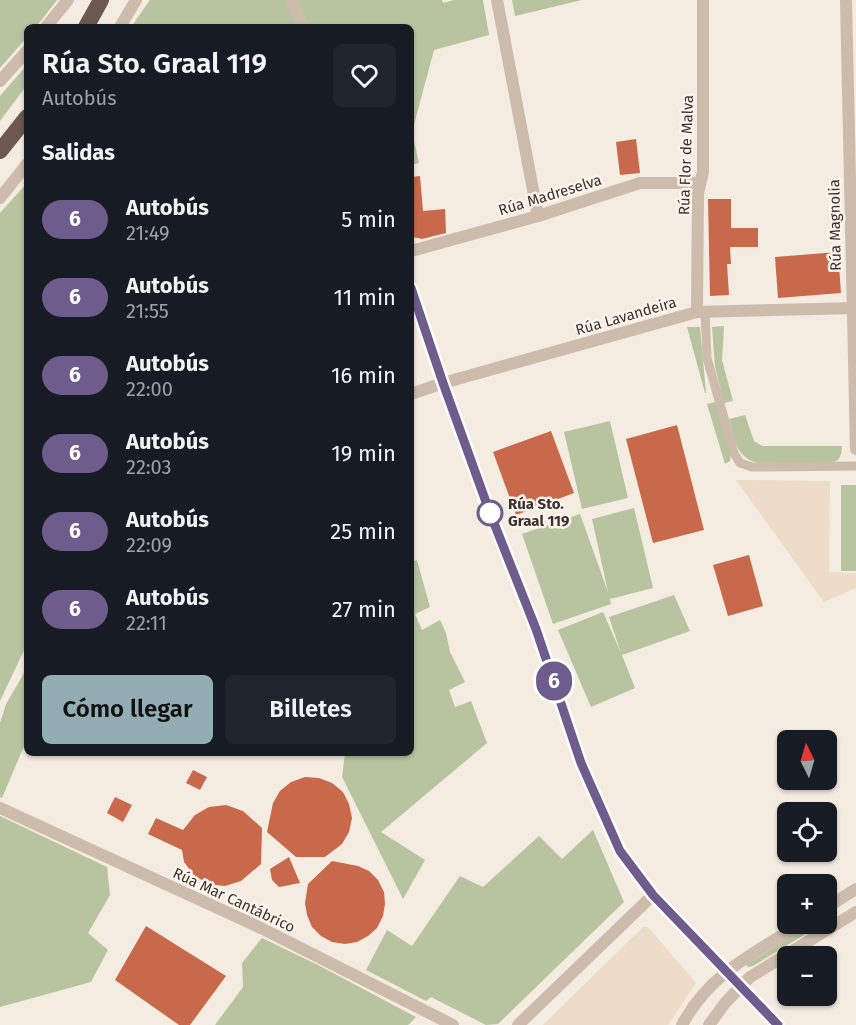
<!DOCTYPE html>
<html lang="es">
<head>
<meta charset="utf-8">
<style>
  body { margin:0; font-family:"Fira Sans",sans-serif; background:#20242c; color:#f1f3f6; height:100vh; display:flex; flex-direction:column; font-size:22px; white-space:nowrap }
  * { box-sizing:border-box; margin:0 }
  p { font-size:20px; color:#9ea1a6 }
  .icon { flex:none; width:33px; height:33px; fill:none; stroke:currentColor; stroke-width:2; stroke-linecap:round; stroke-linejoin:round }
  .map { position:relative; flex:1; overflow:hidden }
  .details { position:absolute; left:24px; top:24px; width:390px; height:732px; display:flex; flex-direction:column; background:#171b24; border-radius:9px; box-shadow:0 2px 4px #0004 }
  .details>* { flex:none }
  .badge { padding:0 12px; border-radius:20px; font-size:21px; line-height:39px }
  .needle { width:39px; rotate:355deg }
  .fabs { position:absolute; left:777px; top:730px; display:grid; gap:12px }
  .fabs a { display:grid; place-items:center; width:60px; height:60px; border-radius:9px; background:#171b24; box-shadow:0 2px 4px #0004; font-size:30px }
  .map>.badge { position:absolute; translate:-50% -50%; box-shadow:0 0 0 3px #fff }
  h2 { padding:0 18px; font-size:22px; line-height:54px }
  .round { display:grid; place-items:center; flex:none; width:63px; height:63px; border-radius:9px; background:#20242c }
  .overview { display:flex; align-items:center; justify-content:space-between; height:102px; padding:0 18px }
  h1 { font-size:28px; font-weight:600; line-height:45px }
  .cta { display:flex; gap:12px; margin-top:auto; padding:12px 18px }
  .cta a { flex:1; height:69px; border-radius:9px; background:#92aeb2; color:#111; font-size:24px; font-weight:600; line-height:69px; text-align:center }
  .cta a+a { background:#20242c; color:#f1f3f6 }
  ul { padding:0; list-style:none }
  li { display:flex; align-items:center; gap:18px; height:78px; padding:0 18px }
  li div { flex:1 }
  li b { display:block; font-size:22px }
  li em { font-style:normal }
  li .badge { min-width:66px; font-weight:700; text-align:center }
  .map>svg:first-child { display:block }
</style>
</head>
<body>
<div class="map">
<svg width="856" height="1025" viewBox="0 0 856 1025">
  <rect width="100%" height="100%" fill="#f4ebe1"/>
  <g fill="#b8c4a0">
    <polygon points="0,0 57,0 36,27 27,27 27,37 0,68"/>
    <polygon points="150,0 285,0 298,27 131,27"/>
    <polygon points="297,0 442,0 443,3 454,0 483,0 489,35 434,50 412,132 419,163 411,165 411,27 310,27"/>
    <polygon points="512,0 582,0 515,16"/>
    <polygon points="27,65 27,85 0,121 0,96"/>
    <polygon points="27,183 27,644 0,701 0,213"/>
    <polygon points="724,326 722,360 733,401 724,403 715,367 712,327"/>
    <polygon points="687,327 700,327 706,393 705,393"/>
    <polygon points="715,402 731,454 730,461 725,464 707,404"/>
    <path d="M745,415l9,26 8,5h80c-1,10 -1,14 -11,17h-74c-22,-7 -22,-24 -28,-44z"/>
    <polygon points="610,421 628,498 582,509 564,432"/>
    <rect x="841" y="485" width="15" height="86"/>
    <polygon points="634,508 653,588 610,599 611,604 553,624 522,534 580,514 608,592 592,519"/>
    <polygon points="417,560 430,607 415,614 422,630 440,620 446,633 450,652 465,682 449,690 455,707 471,701 487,743 381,832 425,860 403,899 342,777 345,753 411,753 411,562"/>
    <polygon points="674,595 690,631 622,655 635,688 591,707 558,630 603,612 621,653 609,617"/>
    <polygon points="27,668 27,739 2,798 0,797 0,723 6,704"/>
    <polygon points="0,816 107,867 110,895 88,933 108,950 91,982 0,1007"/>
    <polygon points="593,830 624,902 498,1024 486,1025 431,997 426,1001 366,970 387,930 412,946 460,876 483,887 539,836 562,859"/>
    <polygon points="811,924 822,924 753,966 748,967 746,965"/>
    <polygon points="262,938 318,965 416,1017 408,1025 215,1025 243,987 242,963"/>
  </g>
  <g fill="#ecdcc8">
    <polygon points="736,480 830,481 829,572 856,573 856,588 824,602"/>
    <polygon points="643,927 648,927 696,983 668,1025 543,1025"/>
  </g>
  <g fill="#c8694b">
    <polygon points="636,139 640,173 620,175 616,142"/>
    <polygon points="420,176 423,211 445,209 446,233 422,239 413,237 411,231 411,177"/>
    <polygon points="708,199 731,199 731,228 758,228 758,247 730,247 731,264 727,264 729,295 710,296"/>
    <polygon points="838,252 841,293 778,298 775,257"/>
    <polygon points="677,425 704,530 653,543 626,439"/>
    <polygon points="551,431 574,493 516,515 493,452"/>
    <polygon points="749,555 763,606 728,616 713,565"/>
    <polygon points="193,770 207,777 200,790 186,783"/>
    <polygon points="305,777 319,778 332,783 343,792 349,804 352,818 349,832 342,844 325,857 296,857 267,832 273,803 280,791 291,782"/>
    <polygon points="115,797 132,805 123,822 107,813"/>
    <polygon points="226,805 243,811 262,828 261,864 241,881 225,886 208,884 194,875 184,862 182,850 148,834 156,818 183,830 195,815 209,807"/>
    <polygon points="289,857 300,883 279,887 272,880 270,869"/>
    <polygon points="332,861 358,866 369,871 378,880 384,892 385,904 383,916 377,928 368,936 357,942 345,944 332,942 321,936 312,927 307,915 305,903 308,884"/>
    <polygon points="146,926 226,976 190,1025 179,1025 115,980"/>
  </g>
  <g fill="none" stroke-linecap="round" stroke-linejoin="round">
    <polyline stroke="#cdbbac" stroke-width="9" points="705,312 707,358 734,453 740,463 752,467 856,466"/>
    <g stroke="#cdbbac" stroke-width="12">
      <polyline points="291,0 304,27"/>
      <polyline points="497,0 538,216"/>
      <polyline points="846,0 856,449"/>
      <polyline points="46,27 68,0"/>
      <polyline points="120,27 136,0"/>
      <polyline points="0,81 27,51"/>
      <polyline points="0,198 27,164"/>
      <polyline points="411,251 538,216 640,183 700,183"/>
      <polyline points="411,288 443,383 497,533 536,629 581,763 620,851 653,895 778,1025"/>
      <polyline points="697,312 698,193 703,172 703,0"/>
      <polyline points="411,394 443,383 697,312 856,308"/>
      <polyline points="0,808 261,928 453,1025"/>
      <polyline points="826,908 856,889"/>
      <polyline points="518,1025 653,895"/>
      <path d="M682,1025c28,-52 71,-71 119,-101"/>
      <polyline points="709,1025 725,1003 750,977 856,912"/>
    </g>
    <g stroke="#6c584f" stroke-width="16">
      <polyline points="86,27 101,0"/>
      <polyline points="0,151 27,117"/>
    </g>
  </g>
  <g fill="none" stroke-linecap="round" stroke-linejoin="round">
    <defs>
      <polyline id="line" points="411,288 443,383 490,513 536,629 581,763 620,851 653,895 778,1025"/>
    </defs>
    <use href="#line" stroke="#fff" stroke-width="14"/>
    <use href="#line" stroke="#6d5c8c" stroke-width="9"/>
  </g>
  <circle fill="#fff" stroke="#6d5c8c" stroke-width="3" cx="490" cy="513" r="12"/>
  <g text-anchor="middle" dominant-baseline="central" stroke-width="5" stroke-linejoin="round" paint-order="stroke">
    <g font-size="15" fill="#3b302b" stroke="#fbf5ee">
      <text transform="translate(686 155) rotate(-88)">Rúa Flor de Malva</text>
      <text transform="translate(550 195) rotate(-17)">Rúa Madreselva</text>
      <text transform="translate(835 225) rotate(-91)">Rúa Magnolia</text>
      <text transform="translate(626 316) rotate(-16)">Rúa Lavandeira</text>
      <text transform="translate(234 900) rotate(25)">Rúa Mar Cantábrico</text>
    </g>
    <g font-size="15" font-weight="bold" fill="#3b302b" stroke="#fbf5ee" text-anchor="start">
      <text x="508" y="504">Rúa Sto.<tspan x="508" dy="17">Graal 119</tspan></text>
    </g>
  </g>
</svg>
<div class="fabs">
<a><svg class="needle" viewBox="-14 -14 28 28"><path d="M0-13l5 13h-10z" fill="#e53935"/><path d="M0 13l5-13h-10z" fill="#9ea1a6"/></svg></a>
<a><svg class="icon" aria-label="locate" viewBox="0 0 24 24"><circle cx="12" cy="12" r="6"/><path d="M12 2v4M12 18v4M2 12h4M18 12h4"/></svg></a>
<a>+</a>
<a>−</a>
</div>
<b class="badge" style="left:554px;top:681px;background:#6d5c8c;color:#fff">6</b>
<section class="details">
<div class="overview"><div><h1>Rúa Sto. Graal 119</h1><p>Autobús</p></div><a class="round"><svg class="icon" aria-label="heart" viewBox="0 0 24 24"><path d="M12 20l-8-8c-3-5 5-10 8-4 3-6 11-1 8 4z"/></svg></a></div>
<h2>Salidas</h2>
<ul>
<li><span class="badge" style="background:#6d5c8c;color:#fff">6</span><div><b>Autobús</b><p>21:49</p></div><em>5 min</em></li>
<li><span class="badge" style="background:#6d5c8c;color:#fff">6</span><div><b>Autobús</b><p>21:55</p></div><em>11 min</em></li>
<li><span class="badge" style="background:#6d5c8c;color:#fff">6</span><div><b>Autobús</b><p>22:00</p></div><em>16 min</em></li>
<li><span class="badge" style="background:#6d5c8c;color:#fff">6</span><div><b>Autobús</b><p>22:03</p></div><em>19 min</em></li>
<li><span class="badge" style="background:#6d5c8c;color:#fff">6</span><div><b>Autobús</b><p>22:09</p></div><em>25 min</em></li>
<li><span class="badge" style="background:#6d5c8c;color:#fff">6</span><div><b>Autobús</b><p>22:11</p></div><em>27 min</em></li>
</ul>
<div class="cta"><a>Cómo llegar</a><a>Billetes</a></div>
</section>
</div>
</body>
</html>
